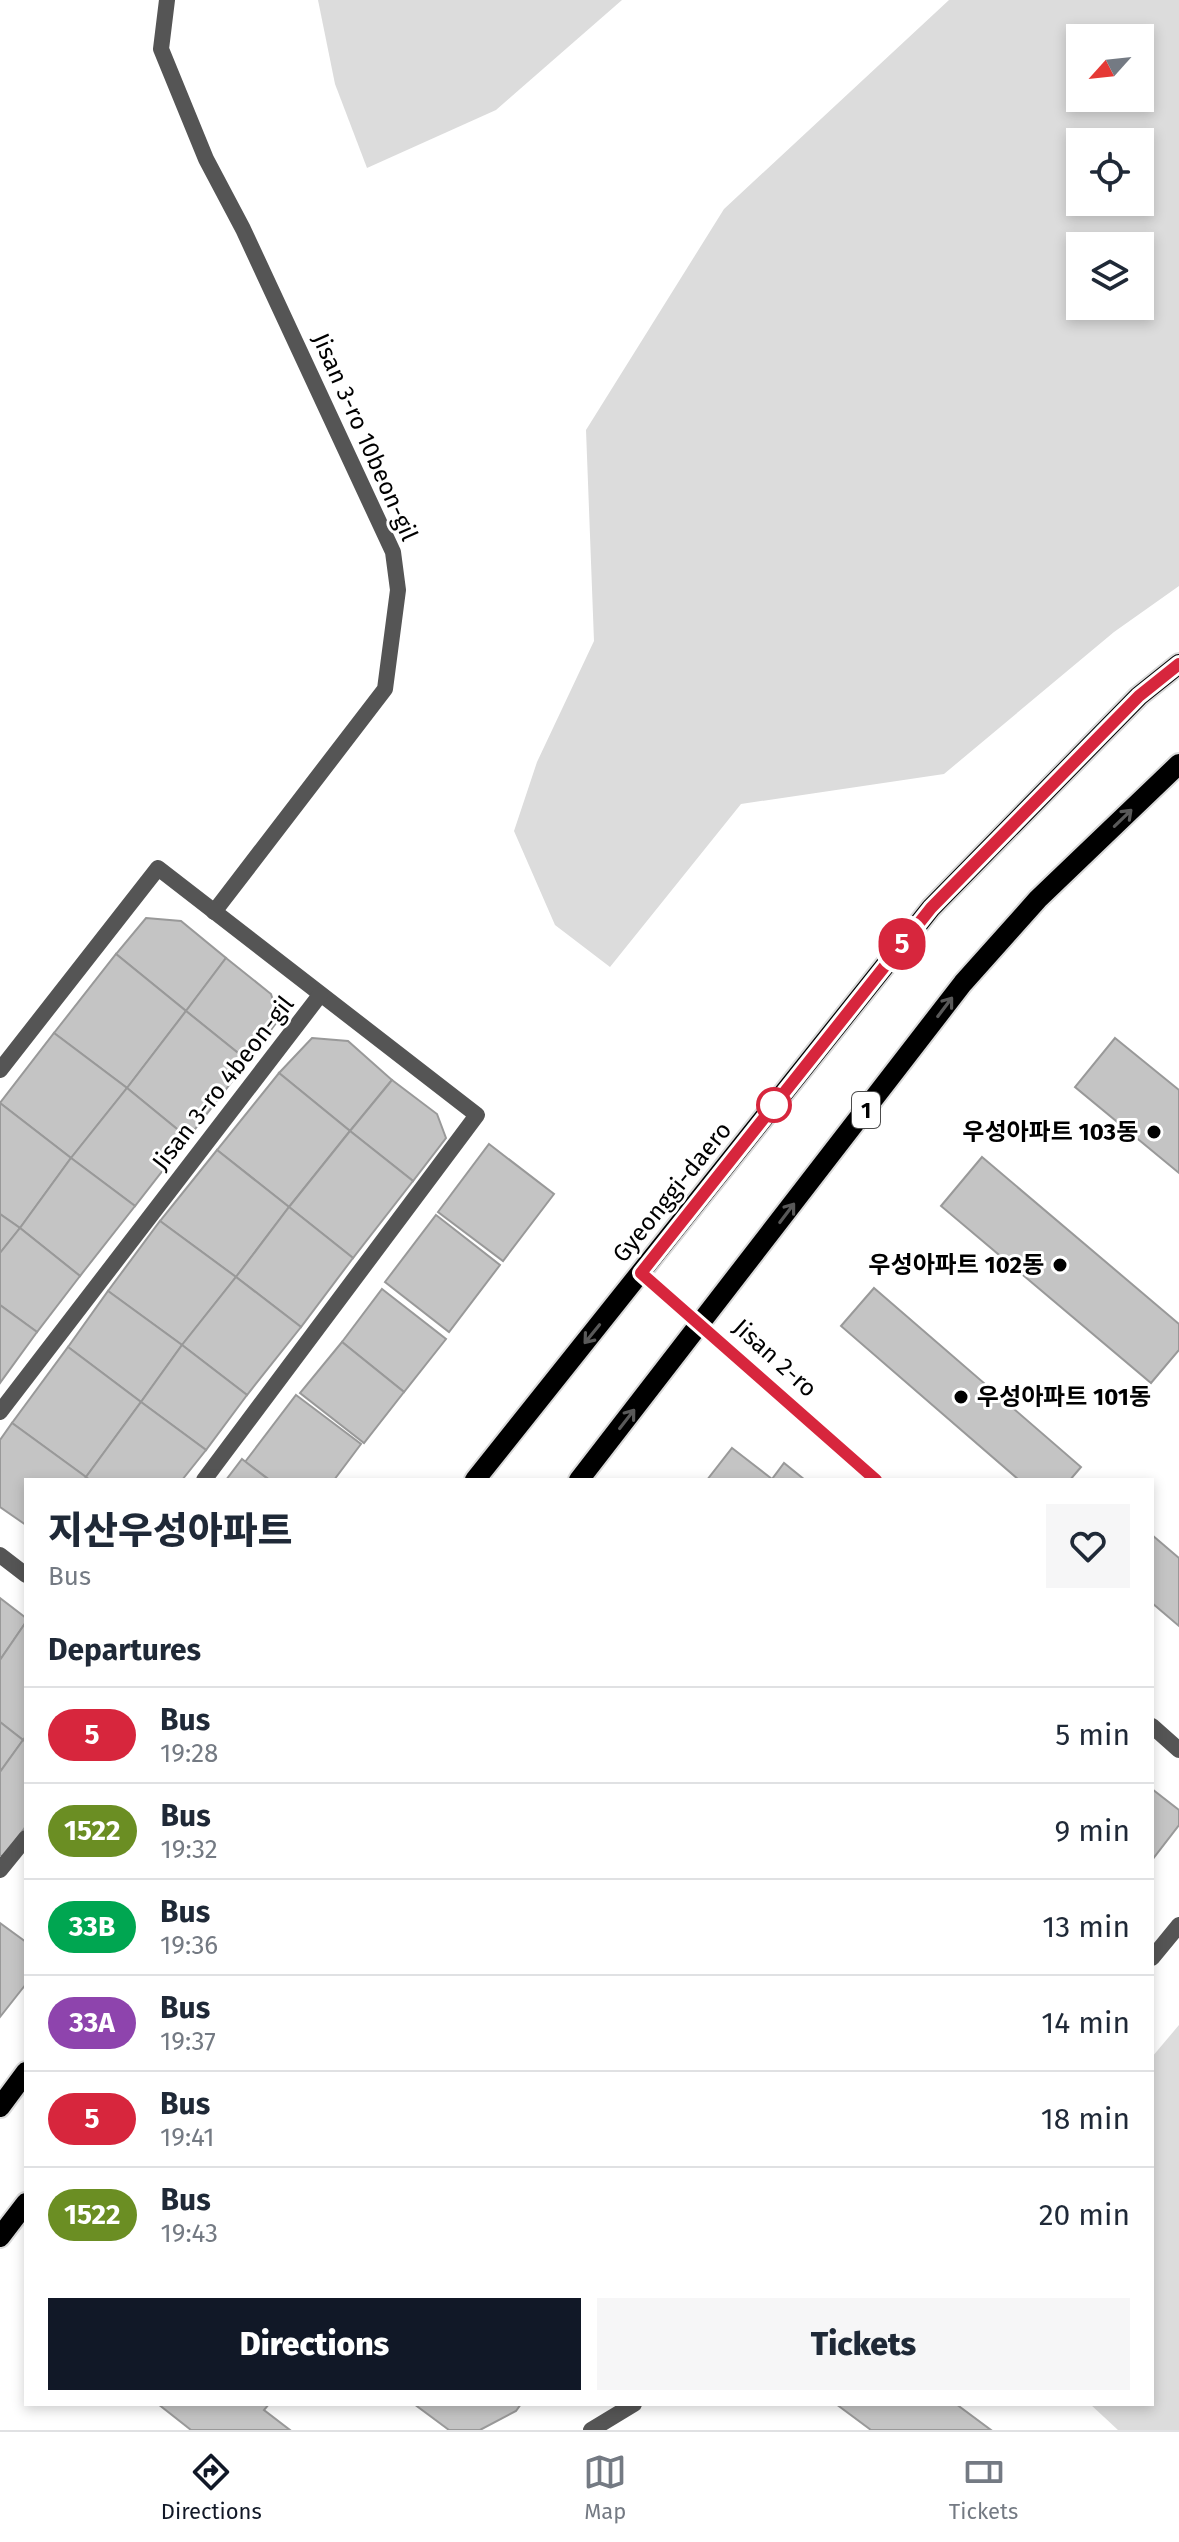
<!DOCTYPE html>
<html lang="en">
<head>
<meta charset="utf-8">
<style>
  body { margin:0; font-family:"Fira Sans","Noto Sans KR",sans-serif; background:#f6f6f7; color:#1f2937; height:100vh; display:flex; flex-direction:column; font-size:30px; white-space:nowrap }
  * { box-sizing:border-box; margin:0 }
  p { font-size:26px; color:#747a83 }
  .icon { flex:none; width:44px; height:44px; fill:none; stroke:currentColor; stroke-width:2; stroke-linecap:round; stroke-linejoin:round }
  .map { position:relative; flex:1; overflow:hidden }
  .side { position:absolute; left:24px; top:1478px; width:1130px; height:928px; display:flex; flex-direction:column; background:#fff; border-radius:0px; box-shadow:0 4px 12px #0003 }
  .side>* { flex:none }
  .badge { padding:0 16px; border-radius:26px; font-size:28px; line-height:52px }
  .needle { width:52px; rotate:243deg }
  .tools { position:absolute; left:1066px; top:24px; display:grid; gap:16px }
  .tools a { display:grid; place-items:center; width:88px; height:88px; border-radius:0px; background:#fff; box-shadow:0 4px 12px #0003; font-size:40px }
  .map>.badge { position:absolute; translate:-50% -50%; box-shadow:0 0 0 4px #fff }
  h2 { padding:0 24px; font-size:30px; line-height:72px }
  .round { display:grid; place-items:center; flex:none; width:84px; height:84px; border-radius:0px; background:#f6f6f7 }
  .summary { display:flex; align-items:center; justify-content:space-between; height:136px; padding:0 24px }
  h1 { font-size:38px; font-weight:800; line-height:60px }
  .action { display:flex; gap:16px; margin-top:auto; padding:16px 24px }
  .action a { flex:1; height:92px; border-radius:0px; background:#111827; color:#fff; font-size:32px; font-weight:800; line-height:92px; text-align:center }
  .action a+a { background:#f6f6f7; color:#1f2937 }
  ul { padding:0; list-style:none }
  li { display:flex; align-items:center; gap:24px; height:96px; padding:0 24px; border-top:2px solid #e0e1e3 }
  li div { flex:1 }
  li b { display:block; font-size:30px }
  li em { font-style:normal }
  li .badge { min-width:88px; font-weight:700; text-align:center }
  .dock { display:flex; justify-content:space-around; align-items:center; height:112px; border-top:2px solid #e0e1e3; background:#fff; font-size:22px; color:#747a83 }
  .dock a { display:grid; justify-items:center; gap:4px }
  .dock .current { color:#111827 }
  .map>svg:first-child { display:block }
</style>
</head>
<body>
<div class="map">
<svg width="1179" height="2430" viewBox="0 0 1179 2430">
  <rect width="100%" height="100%" fill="#fff"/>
  <g fill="#dcdcdc" fill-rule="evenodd">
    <polygon points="318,0 622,0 496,110 367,168 335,84"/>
    <path d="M949,0h230v586l-65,46 -170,142 -203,30 -131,163 -55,-42 -41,-94 23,-69 57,-121 -8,-211 138,-221zM1140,38v60h-60v-60zM1140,142v60h-60v-60zM1080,246h60v60h-60z"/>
    <polygon points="1179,2025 1179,2430 1118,2430 1090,2404 1152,2404 1152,2057"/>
  </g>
  <g fill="#c4c4c4" stroke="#999" stroke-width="2">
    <polygon points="146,918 181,921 226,958 186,1011 116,954"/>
    <polygon points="116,954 186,1011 127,1088 54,1033"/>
    <polygon points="226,958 271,994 279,1019 248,1061 186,1011"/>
    <polygon points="186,1011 248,1061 188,1138 127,1088"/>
    <polygon points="54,1033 127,1088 71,1158 0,1103"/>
    <polygon points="312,1038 348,1041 392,1080 350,1131 279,1073"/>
    <polygon points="1115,1038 1179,1090 1179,1173 1075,1087"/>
    <polygon points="279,1073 350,1131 289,1207 217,1150"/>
    <polygon points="392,1080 437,1114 446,1138 413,1181 350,1131"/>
    <polygon points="127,1088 188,1138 135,1206 71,1158"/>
    <polygon points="0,1103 71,1158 20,1228 0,1214"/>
    <polygon points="350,1131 413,1181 353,1258 289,1207"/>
    <polygon points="489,1144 554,1194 503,1261 438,1212"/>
    <polygon points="217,1150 289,1207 236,1277 160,1221"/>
    <polygon points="982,1157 1179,1324 1179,1350 1151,1383 941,1206"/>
    <polygon points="71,1158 135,1206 80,1276 20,1228"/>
    <polygon points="289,1207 353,1258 301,1327 236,1277"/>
    <polygon points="0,1214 20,1228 0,1253"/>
    <polygon points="436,1215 500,1265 449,1332 385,1282"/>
    <polygon points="160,1221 236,1277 182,1345 108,1291"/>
    <polygon points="20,1228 80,1276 37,1332 0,1305 0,1253"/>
    <polygon points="236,1277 301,1327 247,1395 182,1345"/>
    <polygon points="874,1288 1081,1467 1070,1480 1019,1480 841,1326"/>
    <polygon points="382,1289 446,1339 404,1392 342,1342"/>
    <polygon points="108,1291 182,1345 141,1402 68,1347"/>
    <polygon points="0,1305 37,1332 0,1383"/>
    <polygon points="342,1342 404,1392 364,1443 300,1393"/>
    <polygon points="182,1345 247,1395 206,1450 141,1402"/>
    <polygon points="68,1347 141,1402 86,1477 12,1423"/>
    <polygon points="296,1395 361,1444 334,1480 270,1480 245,1462"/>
    <polygon points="141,1402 206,1450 182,1480 90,1480 86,1477"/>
    <polygon points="12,1423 86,1477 84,1480 26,1480 26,1525 0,1507 0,1440"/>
    <polygon points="732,1448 772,1479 784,1463 805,1480 707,1480"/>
    <polygon points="242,1459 269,1480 226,1480"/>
    <polygon points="1152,1535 1179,1558 1179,1626 1152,1603"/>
    <polygon points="0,1598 26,1618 26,1622 0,1660"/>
    <polygon points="26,1622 26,1736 23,1740 0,1722 0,1660"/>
    <polygon points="0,1722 23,1740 0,1772"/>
    <polygon points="23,1740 26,1742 26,1826 3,1857 0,1855 0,1772"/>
    <polygon points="1152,1789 1179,1810 1179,1825 1152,1860"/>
    <polygon points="0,1923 26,1942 26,1984 0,2017"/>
    <polygon points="158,2404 269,2404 264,2410 290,2430 191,2430"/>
    <polygon points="414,2404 521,2404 516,2411 480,2430 449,2430"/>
    <polygon points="836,2404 956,2404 991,2430 871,2430"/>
  </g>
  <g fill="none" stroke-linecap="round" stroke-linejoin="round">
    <defs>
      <g id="primary">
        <polyline points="475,1480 931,908 1139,696 1179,664"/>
        <polyline points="579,1480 963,983 1038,899 1179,764"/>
        <polyline points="0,2107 26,2072"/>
        <polyline points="0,2237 26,2203"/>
      </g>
    </defs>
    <use href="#primary" stroke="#dbdbdb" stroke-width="24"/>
    <polyline stroke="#555" stroke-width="16" points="167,0 161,49 206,159 243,229 393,552 398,590 385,689 214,912"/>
    <g stroke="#555" stroke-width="16">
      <polyline points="0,1070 158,868 477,1115 204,1480"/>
      <polyline points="641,1273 876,1480"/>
      <polyline points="0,1412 320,995"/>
      <polyline points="0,1555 26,1575"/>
      <polyline points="1152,1726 1179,1750"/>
      <polyline points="0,1870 26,1838"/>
      <polyline points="1152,1958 1179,1925"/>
      <polyline points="591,2430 634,2404"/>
    </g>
    <use href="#primary" stroke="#000" stroke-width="20"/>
  </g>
  <defs><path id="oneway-shaft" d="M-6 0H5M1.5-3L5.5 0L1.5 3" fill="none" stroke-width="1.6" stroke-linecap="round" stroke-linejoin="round" transform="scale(2)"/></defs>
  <g stroke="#595959">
    <use href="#oneway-shaft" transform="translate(1123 818) rotate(-44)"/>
    <use href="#oneway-shaft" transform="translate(945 1007) rotate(-53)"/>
    <use href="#oneway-shaft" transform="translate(787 1213) rotate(-53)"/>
    <use href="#oneway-shaft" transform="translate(592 1334) rotate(129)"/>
    <use href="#oneway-shaft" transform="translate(627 1419) rotate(-52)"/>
  </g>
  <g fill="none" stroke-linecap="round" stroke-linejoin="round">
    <defs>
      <polyline id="line" points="876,1480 641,1273 931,908 1139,696 1179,664"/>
    </defs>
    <use href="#line" stroke="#fff" stroke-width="18"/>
    <use href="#line" stroke="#d7263d" stroke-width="12"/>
  </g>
  <circle fill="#fff" stroke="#d7263d" stroke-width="4" cx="774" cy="1105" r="16"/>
  <g fill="#000" stroke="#fff" stroke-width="3">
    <circle cx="1154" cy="1132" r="8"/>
    <circle cx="1060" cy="1265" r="8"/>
    <circle cx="961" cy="1397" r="8"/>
  </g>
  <g text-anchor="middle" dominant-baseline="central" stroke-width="6" stroke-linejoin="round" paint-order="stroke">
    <rect fill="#fff" stroke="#4c4c4c" stroke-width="2" x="852" y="1092" width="28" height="36" rx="6"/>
    <g font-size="22" font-weight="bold" fill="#000">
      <text x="866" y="1110">1</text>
    </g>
    <g font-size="24" fill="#000" stroke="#fff">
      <text transform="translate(365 437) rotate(66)">Jisan 3-ro 10beon-gil</text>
      <text transform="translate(223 1083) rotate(-52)">Jisan 3-ro 4beon-gil</text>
      <text transform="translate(672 1192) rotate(-51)">Gyeonggi-daero</text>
      <text transform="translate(775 1358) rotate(42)">Jisan 2-ro</text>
    </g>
    <g font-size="24" font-weight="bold" fill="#000" stroke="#fff" text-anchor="end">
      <text x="1138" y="1132">우성아파트 103동</text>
      <text x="1044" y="1265">우성아파트 102동</text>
      <text x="977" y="1397" text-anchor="start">우성아파트 101동</text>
    </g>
  </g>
</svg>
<div class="tools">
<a><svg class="needle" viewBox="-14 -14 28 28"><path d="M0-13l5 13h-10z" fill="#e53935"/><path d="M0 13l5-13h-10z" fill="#747a83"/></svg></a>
<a><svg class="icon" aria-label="locate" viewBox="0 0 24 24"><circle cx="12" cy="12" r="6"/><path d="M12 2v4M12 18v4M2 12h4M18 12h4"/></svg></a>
<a><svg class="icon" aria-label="layers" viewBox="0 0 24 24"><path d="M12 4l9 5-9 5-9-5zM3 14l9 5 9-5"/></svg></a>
</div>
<b class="badge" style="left:902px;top:944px;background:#d7263d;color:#fff">5</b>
<section class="side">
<div class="summary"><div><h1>지산우성아파트</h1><p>Bus</p></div><a class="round"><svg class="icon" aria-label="heart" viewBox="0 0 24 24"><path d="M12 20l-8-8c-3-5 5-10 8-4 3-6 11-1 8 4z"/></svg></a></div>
<h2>Departures</h2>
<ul>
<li><span class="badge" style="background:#d7263d;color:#fff">5</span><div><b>Bus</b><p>19:28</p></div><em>5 min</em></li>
<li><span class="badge" style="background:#6b8e23;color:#fff">1522</span><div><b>Bus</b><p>19:32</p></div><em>9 min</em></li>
<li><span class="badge" style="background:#00a651;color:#fff">33B</span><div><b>Bus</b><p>19:36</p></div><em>13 min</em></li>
<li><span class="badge" style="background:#8e44ad;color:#fff">33A</span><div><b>Bus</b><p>19:37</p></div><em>14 min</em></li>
<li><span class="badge" style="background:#d7263d;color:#fff">5</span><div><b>Bus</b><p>19:41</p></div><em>18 min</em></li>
<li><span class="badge" style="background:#6b8e23;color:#fff">1522</span><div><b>Bus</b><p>19:43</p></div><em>20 min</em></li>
</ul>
<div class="action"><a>Directions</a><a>Tickets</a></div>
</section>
</div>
<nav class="dock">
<a class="current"><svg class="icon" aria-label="directions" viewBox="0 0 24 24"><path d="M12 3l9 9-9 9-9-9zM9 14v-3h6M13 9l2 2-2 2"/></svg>Directions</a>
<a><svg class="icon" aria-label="map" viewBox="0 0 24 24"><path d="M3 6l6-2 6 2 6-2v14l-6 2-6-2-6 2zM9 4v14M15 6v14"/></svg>Map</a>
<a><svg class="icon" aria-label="tickets" viewBox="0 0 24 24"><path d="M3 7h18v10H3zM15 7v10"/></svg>Tickets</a>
</nav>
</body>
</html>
